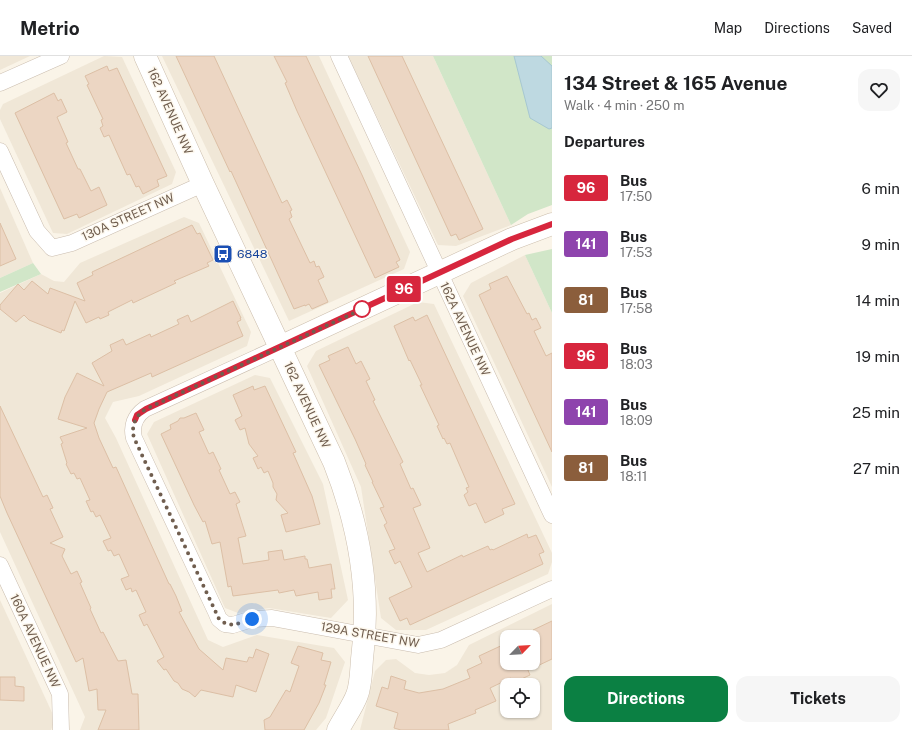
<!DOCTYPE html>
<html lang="en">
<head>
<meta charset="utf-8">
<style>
  body { margin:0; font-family:"Public Sans",sans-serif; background:#f6f6f6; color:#202124; height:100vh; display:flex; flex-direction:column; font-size:15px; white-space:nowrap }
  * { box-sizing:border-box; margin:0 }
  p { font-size:13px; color:#757577 }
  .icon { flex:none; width:22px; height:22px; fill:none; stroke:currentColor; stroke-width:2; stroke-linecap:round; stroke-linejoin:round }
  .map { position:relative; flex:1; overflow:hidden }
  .sheet { display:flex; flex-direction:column; background:#fff; width:360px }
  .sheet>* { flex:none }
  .badge { padding:0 8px; border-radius:3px; font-size:14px; line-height:26px }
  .needle { width:26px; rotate:65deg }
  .buttons { position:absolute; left:500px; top:574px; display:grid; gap:8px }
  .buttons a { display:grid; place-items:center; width:40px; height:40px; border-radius:8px; background:#fff; box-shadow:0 1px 3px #0004; font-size:20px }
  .you { position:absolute; width:20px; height:20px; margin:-10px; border:3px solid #fff; border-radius:50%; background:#1a73e8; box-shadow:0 0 0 6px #1a73e833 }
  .map>.badge { position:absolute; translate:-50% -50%; box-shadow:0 0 0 2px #fff }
  h2 { padding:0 12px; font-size:15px; line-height:36px }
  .round { display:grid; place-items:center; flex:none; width:42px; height:42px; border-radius:12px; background:#f6f6f6 }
  .summary { display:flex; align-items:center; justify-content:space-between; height:68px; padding:0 12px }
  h1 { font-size:19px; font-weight:700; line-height:30px }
  .cta { display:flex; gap:8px; margin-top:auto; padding:8px 12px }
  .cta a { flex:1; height:46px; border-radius:12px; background:#0b8043; color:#fff; font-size:16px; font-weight:700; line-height:46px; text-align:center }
  .cta a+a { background:#f6f6f6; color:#202124 }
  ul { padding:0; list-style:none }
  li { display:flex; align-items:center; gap:12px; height:56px; padding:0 12px }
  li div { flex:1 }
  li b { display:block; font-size:15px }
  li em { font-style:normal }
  li .badge { min-width:44px; font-weight:700; text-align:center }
  header { display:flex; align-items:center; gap:24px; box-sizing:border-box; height:56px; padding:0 20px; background:#fff; border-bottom:1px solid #e0e0e0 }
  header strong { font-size:19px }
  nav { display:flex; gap:22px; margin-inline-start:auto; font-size:14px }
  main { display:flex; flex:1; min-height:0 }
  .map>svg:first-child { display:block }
</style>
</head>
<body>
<header>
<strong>Metrio</strong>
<nav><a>Map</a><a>Directions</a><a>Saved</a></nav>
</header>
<main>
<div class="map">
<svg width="552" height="674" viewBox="0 0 552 674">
  <rect width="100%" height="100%" fill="#faf4e8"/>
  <g fill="#f0e7d7" fill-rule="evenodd">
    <polygon points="0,0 30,0 0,14"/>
    <polygon points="104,0 122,1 176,116 172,128 67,178 53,177 0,63 0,54 3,48"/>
    <polygon points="162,0 319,0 410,196 404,213 289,265"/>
    <polygon points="348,0 433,0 511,169 456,190 438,189"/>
    <polygon points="0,132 33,207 0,222"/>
    <polygon points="184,161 199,167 251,276 247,290 139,340 113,346 105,362 116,382 208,584 223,591 257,579 334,592 345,606 326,662 316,674 80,674 85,661 0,476 0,237 41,218 54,225 64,226 80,207"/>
    <polygon points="525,199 552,257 552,431 463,240 471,227"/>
    <polygon points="418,246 434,248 552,497 552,506 548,518 426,574 396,574 381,562 361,431 307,310 316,295"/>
    <polygon points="255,319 270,322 323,428 348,544 331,562 269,552 238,557 225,552 147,378 154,366"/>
    <polygon points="0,544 55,663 51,674 0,674"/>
    <path d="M552,548v126h-192l15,-59 11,-11 10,-1 19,14 14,2 16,-2 12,-8 12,-20zM507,581h26v26h-26zM507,629h26v26h-26z"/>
  </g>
  <g fill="#d1e6c8">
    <polygon points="433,0 552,0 552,149 528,158 511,169"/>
    <polygon points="552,193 552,257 525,199"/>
    <polygon points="33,207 41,218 0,236 0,222"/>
  </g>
  <polygon fill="#bed9e1" stroke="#a6c7d1" points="514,0 541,0 552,10 552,72 549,73 530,62"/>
  <g fill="#ecd6c3" stroke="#dcbfa5">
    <polygon points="176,0 214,0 282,147 287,144 292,154 290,155 292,161 289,163 310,207 314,205 316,211 319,210 324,221 318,224 328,246 312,253 309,248 305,250 305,249 294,253 231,115 230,116"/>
    <polygon points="274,0 306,0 362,119 400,204 396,206 399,211 375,222 297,55 285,27 287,26"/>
    <polygon points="368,0 402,0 483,173 459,184 456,178 451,180"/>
    <polygon points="107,10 109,15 117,12 167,120 157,124 159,130 143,138 139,130 136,131 130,118 127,119 109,79 104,81 100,72 103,70 101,64 103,63 87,29 89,28 85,20"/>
    <polygon points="54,37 58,45 61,43 67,56 57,61 68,86 66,87 78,113 80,113 91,135 99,131 107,149 79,162 77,158 64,163 15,57"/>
    <polygon points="0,167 16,203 0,210"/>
    <polygon points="192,169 197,178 200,177 213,204 207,207 209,210 174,225 176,227 133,247 132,244 108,256 109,259 100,263 99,261 86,267 75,245 64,275 62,274 61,277 29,264 24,259 16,266 0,253 0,249 18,228 24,234 32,225 48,238 50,232 85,245 77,227 93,219 92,216"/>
    <polygon points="507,220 527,258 529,257 532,264 536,262 541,272 534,275 546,300 552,297 552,396 479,239 491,233 489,228"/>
    <polygon points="233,245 241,262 240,262 241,264 237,266 243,280 152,321 151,317 107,336 99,353 94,367 99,382 113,412 116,411 169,528 170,528 176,540 182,555 179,556 199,593 223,614 226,602 247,606 249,601 253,602 256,593 269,598 256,636 236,629 233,641 201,634 195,641 189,636 182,633 178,627 174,625 166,613 164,614 157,605 164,601 147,568 144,570 139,559 146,556 136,534 132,536 131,532 126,534 121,523 129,520 119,498 114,500 111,494 108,495 103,485 111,482 100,459 96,461 93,455 91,456 86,445 90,444 80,422 77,423 74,417 71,418 66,408 67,407 61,388 63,387 60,381 87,372 58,363 65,341 77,317 104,330 92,307 112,295 110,289 123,283 126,289 150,278 151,281 179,268 177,264 188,259 191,266"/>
    <polygon points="427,259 515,448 502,453 504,458 485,467 476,447 469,450 464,439 468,436 466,432 469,431 450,387 447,388 444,382 443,383 437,370 439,369 420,329 422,329 410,304 409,305 394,270 413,261 415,265"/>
    <polygon points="348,291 356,308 361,305 370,323 366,325 375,344 373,345 403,406 400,408 411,433 413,432 421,449 413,452 430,492 418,497 427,516 462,499 463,501 488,490 490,494 492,493 493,494 527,478 528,482 536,479 544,496 539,498 543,508 410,569 407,562 400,565 389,542 412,531 400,505 395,508 389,495 395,493 384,469 387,467 380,452 384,451 372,426 373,426 365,409 366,408 355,383 319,309 330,304 328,300"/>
    <polygon points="253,330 254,334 265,330 296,396 293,397 312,440 320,468 286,476 281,459 288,457 276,444 277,438 273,431 273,427 268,415 264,417 261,411 258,413 253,402 258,400 249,388 245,372 240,374 235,364 242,360 233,339"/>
    <polygon points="0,350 43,441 47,439 53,452 50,453 63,481 50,487 65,493 62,500 71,518 77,515 82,526 80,527 91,552 90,553 101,577 103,576 118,605 126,604 132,638 138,638 139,674 98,674 106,654 98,654 97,633 89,635 83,602 76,606 7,457 0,440"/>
    <polygon points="196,357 204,374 199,376 209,398 213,396 221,413 219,414 230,438 235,436 240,446 236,448 246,480 238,482 243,508 269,504 268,496 282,494 284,504 305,500 305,503 307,503 309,512 331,508 335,533 331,533 332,542 319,544 318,536 296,540 294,534 279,537 278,534 233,540 231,530 228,531 220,486 212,488 205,465 203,466 194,449 161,378 171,373 170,369 178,365 180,362 184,362"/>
    <polygon points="552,565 552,603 533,612 533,574"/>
    <polygon points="507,587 507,607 525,607 530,619 513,627 511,622 490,632 496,645 475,654 476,657 448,668 449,674 401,674 394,672 398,657 376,650 382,631 388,633 391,620 406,625 404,633 419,637 443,633 470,622 467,614 482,607 479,600"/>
    <polygon points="298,590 323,597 321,604 331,606 324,629 326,629 319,647 304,674 265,674 264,664 270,661 286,634 290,636 299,610 291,607"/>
    <polygon points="0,621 15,621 15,630 24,631 24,645 0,644"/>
  </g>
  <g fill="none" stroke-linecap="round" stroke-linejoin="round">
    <defs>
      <g id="street">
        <polyline points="339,0 552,459"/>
        <polyline points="0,27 61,0"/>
        <polyline points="0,95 37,175 52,192 72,187 203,128"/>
        <path d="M280,291l-135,62c-10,7 -14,17 -11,29l82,174 3,7 6,5 8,1 19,-6 20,-1 146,27 23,-5 111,-51"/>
        <polyline points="0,509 60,638 61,674"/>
      </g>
      <g id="secondary">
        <path d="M145,0l58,128 131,278c25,63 37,129 28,197 -1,12 -1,26 -5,36 -4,11 -14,25 -19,35"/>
        <polyline points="280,291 512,183 552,168"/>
      </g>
    </defs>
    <use href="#street" stroke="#cabdaf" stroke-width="17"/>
    <use href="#secondary" stroke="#ccbead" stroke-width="23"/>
    <use href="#street" stroke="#fff" stroke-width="16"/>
    <use href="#secondary" stroke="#fff" stroke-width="22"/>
  </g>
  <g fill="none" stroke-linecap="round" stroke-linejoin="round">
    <defs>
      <polyline id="line" points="135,364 137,359 146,353 512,183 552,168"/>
    </defs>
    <use href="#line" stroke="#fff" stroke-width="9"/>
    <use href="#line" stroke="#d7263d" stroke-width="6"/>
    <path stroke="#705e4f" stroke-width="4" stroke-dasharray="0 7.2" d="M252,563c-13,4 -22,10 -33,0l-85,-181c-3,-12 1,-22 12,-29l221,-102 -5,2"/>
  </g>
  <defs>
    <symbol id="bus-square" viewBox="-11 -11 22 22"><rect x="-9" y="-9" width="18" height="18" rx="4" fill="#1a4fb4" stroke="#fdf8ee"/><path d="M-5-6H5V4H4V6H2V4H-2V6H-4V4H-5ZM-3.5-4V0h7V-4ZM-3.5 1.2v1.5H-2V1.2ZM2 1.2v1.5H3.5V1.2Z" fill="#fff"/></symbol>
  </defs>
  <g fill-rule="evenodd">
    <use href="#bus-square" x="212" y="187" width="22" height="22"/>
  </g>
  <circle fill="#fff" stroke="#d7263d" stroke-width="2" cx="362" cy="253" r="8"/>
  <g text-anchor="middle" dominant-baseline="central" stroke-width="3" stroke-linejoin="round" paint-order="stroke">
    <g font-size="12" fill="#705e4f" stroke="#fdf8ee">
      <text transform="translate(170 55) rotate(66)">162 AVENUE NW</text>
      <text transform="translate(128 161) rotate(-24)">130A STREET NW</text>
      <text transform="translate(465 273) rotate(65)">162A AVENUE NW</text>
      <text transform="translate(307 349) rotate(65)">162 AVENUE NW</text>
      <text transform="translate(370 579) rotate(10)">129A STREET NW</text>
      <text transform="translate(35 585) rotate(65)">160A AVENUE NW</text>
    </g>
    <g font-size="12" fill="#164399" stroke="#fdf8ee" text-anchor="start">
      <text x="237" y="198">6848</text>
    </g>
  </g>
</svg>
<div class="buttons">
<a><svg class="needle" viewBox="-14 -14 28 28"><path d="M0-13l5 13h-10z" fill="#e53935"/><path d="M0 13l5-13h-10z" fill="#757577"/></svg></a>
<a><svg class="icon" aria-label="locate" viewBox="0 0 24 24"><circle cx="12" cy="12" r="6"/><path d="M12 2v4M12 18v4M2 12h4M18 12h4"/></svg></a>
</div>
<div class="you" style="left:252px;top:563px"></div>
<b class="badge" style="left:404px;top:233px;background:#d7263d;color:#fff">96</b>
</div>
<section class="sheet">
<div class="summary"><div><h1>134 Street &amp; 165 Avenue</h1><p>Walk · 4 min · 250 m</p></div><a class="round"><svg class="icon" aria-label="heart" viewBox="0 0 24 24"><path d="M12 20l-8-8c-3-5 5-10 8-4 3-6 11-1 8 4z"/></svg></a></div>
<h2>Departures</h2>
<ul>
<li><span class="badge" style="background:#d7263d;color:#fff">96</span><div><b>Bus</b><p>17:50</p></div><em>6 min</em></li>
<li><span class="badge" style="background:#8e44ad;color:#fff">141</span><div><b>Bus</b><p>17:53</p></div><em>9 min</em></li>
<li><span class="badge" style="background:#8b5e3c;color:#fff">81</span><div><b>Bus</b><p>17:58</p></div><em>14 min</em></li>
<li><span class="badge" style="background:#d7263d;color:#fff">96</span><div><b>Bus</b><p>18:03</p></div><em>19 min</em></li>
<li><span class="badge" style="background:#8e44ad;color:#fff">141</span><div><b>Bus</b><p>18:09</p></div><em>25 min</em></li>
<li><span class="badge" style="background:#8b5e3c;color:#fff">81</span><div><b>Bus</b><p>18:11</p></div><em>27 min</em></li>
</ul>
<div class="cta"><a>Directions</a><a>Tickets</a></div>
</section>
</main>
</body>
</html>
